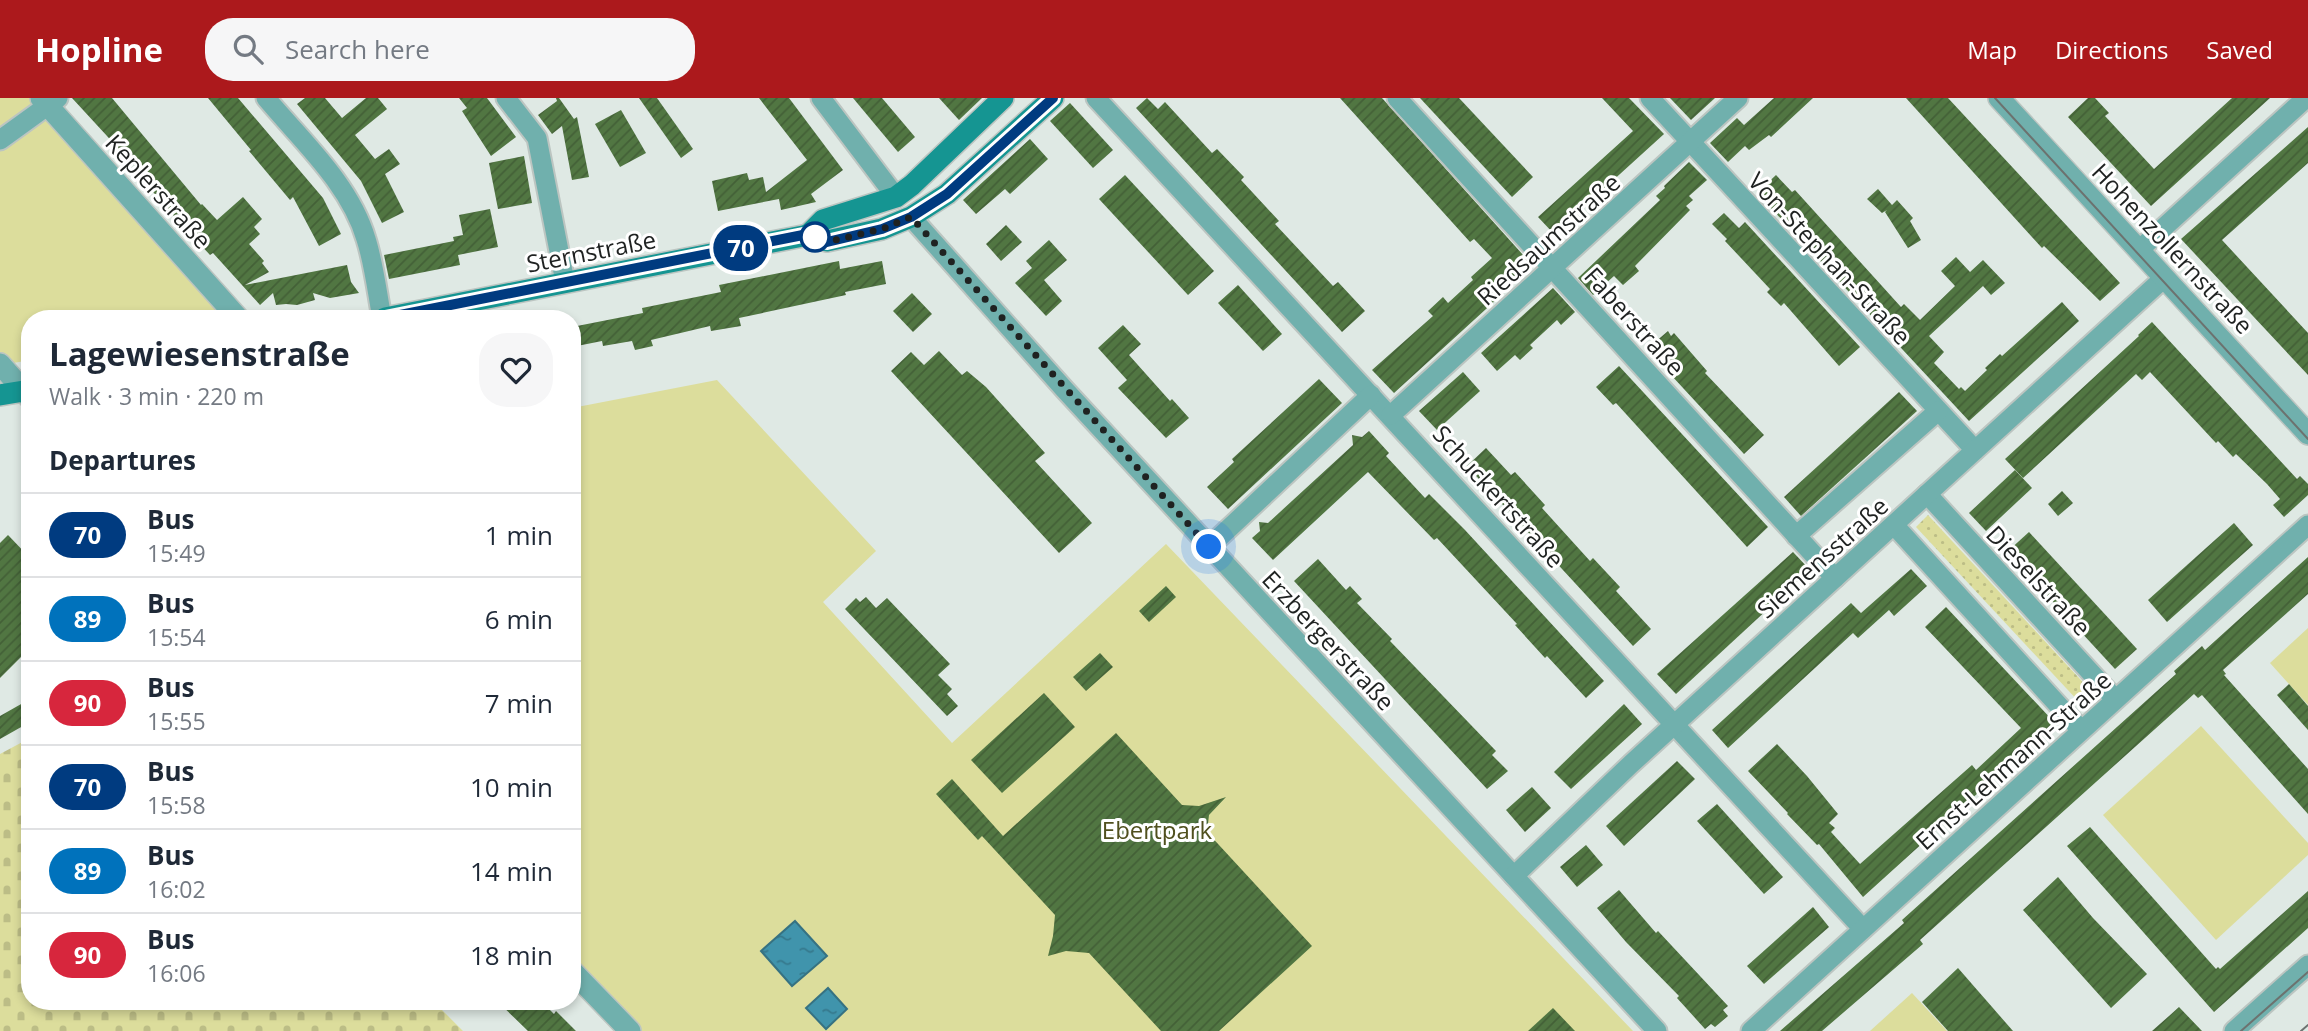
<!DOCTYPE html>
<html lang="en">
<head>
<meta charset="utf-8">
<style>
  body { margin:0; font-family:"Open Sans",sans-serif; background:#f6f6f7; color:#1f2937; height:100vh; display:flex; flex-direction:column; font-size:26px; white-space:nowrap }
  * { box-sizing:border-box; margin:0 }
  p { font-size:23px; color:#747a83 }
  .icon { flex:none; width:38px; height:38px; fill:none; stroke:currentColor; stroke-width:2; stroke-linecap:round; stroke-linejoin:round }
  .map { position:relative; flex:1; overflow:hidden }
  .details { position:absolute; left:21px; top:212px; width:560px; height:700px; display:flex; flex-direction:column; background:#fff; border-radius:28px; box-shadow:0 4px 10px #0003 }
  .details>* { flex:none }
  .badge { padding:0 14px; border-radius:23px; font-size:24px; line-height:46px }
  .you { position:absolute; width:35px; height:35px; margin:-18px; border:5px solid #fff; border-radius:50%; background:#1a73e8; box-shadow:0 0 0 10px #1a73e833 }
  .map>.badge { position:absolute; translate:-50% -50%; box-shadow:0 0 0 4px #fff }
  h2 { padding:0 28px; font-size:26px; line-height:63px }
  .round { display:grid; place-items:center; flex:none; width:74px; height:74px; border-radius:28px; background:#f6f6f7 }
  .head { display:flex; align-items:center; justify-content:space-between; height:119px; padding:0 28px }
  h1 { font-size:33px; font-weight:700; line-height:52px }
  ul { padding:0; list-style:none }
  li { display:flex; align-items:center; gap:21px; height:84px; padding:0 28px; border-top:2px solid #e0e1e3 }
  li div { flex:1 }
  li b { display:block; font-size:26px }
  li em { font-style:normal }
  li .badge { min-width:77px; font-weight:700; text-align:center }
  header { display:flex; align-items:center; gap:42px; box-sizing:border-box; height:98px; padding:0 35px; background:#ac191c; color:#fff }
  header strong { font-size:33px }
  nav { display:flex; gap:38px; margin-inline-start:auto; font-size:24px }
  .search { width:490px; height:63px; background:#f6f6f7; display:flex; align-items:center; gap:18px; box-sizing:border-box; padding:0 24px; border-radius:28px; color:#747a83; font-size:26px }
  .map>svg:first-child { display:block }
</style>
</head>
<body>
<header>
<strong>Hopline</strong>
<div class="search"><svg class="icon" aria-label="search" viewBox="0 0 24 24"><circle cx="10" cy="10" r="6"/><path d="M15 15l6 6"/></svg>Search here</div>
<nav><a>Map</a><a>Directions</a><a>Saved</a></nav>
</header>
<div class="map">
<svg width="2308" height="933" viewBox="0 0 2308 933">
  <defs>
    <pattern id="grass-dots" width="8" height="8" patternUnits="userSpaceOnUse" patternTransform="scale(1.75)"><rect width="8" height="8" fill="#dcdd9c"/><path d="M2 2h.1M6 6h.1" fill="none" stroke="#bcbd86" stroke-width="1.8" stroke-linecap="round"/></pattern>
    <pattern id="cemetery-stones" width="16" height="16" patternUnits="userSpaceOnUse" patternTransform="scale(1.75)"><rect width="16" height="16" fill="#dcdd9c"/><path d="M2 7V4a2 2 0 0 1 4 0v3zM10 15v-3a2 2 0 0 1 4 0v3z" fill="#bcbd86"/></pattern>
    <pattern id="water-ripples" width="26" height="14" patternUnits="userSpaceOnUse" patternTransform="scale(1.75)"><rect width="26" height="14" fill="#4094ac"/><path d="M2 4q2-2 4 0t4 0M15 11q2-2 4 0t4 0" fill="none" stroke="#35788c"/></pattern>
    <pattern id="building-hatch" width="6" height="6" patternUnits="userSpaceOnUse" patternTransform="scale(1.75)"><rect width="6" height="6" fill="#517642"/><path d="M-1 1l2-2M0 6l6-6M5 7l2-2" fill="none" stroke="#436037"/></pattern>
  </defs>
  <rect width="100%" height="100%" fill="#dfe9e4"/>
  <polygon fill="url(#grass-dots)" points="1928,417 2092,594 2080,605 1916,429"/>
  <polygon fill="url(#cemetery-stones)" points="30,640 30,903 433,903 463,933 0,933 0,656"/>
  <g fill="#dcdd9c">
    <polygon points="0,0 33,0 230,220 30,220 30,262 8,266 0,256"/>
    <polygon points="717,282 876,453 823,504 952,645 1166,446 1633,933 639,933 572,866 572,310"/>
    <polygon points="2308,530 2308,607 2270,565"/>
    <polygon points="2201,628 2308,745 2308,757 2216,842 2103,717"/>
    <polygon points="1912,895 1947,933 1870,933"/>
  </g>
  <g fill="url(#water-ripples)" stroke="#367282" stroke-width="2">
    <polygon points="795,823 827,858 792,888 761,853"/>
    <polygon points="828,890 847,911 826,931 806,910"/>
  </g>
  <g fill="url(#building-hatch)">
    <polygon points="72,0 112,0 201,107 202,106 217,122 243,99 262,121 254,129 260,136 249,146 264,163 262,165 269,174 245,187 347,167 351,184 359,195 330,200 313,195 315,202 297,207 286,206 276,207 273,195 260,207 213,155 210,157 172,116 139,78 142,76"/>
    <polygon points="208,0 238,0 323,100 341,136 319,148 293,99 290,102 249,53 251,52"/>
    <polygon points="305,0 325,0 342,20 366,0 378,0 387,11 355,37 375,61 389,51 400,66 385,76 404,114 382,125 361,83 297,6"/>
    <polygon points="459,0 487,0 516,39 491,58 462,13 467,10"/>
    <polygon points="556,0 559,0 574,21 577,19 589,79 572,82 562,28 552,36 538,17 557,3"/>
    <polygon points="639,0 657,0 693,51 681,60"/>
    <polygon points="759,0 789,0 843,72 811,96 816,104 781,112 779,101 718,113 712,83 747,75 749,82 763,79 766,94 807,62"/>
    <polygon points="853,0 882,0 915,39 898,54"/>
    <polygon points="939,0 982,0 959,22"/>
    <polygon points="1147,0 1158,11 1165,4 1212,55 1217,51 1244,79 1241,82 1279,123 1275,126 1333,188 1338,184 1365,213 1342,234 1136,10"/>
    <polygon points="1340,0 1382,0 1533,168 1394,295 1372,272 1433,218 1428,213 1443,199 1448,205 1473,182 1471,179 1492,160 1474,141 1470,144"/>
    <polygon points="1420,0 1459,0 1533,79 1512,99"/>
    <polygon points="1602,0 1629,0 1664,36 1554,136 1538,119 1633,33"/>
    <polygon points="1670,0 1715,0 1691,22"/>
    <polygon points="1774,0 1813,0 1771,39 1769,37 1749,52 1745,48 1728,64 1710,45 1737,20 1744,27"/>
    <polygon points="1906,0 1948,0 2120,185 2100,203 2044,148 2042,150"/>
    <polygon points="2088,0 2095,0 2109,15 2105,18 2154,71 2232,0 2270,0 2151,108 2068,19"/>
    <polygon points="1070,5 1113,52 1093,70 1050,23"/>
    <polygon points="621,12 646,55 620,69 595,26"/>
    <polygon points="2308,29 2308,65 2222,142 2308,235 2308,277 2181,141"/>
    <polygon points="1030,41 1048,61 1010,96 1005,91 976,116 963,102"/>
    <polygon points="524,58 532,105 498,111 489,65"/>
    <polygon points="1689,64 1707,82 1689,98 1693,102 1686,108 1690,112 1635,168 1639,173 1623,187 1614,178 1593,197 1578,180 1660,102 1656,98 1665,90 1664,88"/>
    <polygon points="1125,77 1214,173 1188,197 1099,101"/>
    <polygon points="1776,77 1792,94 1795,92 1901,209 1904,206 1920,222 1955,188 1941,173 1956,159 1970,174 1983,162 2005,185 1991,197 1983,188 1929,238 1944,254 1934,265 1959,291 1961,289 1965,293 1987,272 1985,270 2000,256 2002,258 2062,204 2079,223 1969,323 1757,95"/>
    <polygon points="1878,91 1892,107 1897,102 1913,120 1910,123 1921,142 1908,150 1885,114 1887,112 1882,115 1867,101"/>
    <polygon points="490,111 498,149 458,157 460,167 389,181 384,157 454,143 453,139 463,137 459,117"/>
    <polygon points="1724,115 1739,130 1745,124 1860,249 1839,268 1784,205 1781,208 1767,194 1770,191 1725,143 1727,141 1712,126"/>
    <polygon points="1006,127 1022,144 1001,163 986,146"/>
    <polygon points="1049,142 1067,162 1044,182 1062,203 1046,218 1015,185 1032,170 1026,163"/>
    <polygon points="839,163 840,171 882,163 886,186 845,194 846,197 739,220 741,228 711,233 710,228 651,242 653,248 635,252 632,243 603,248 602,243 572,249 572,229 643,215 642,210 721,194 719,187"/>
    <polygon points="1238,187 1282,236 1263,253 1218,205"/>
    <polygon points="1553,190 1575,214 1561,227 1557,222 1530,247 1533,250 1520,262 1515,257 1497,273 1481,255"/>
    <polygon points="912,195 932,216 913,234 893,213"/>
    <polygon points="2152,224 2297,381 2300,378 2308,386 2308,397 2284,419 2273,407 2280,401 2267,386 2236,356 2233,359 2218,343 2216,345 2150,274 2142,282 2136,276 2023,380 2005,361 2139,238 2138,237"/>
    <polygon points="1123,227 1141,246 1129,257 1170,303 1172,301 1189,320 1166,340 1118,290 1127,282 1098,250"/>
    <polygon points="1668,233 1671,238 1674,235 1707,273 1705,275 1764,337 1744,356 1647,251"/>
    <polygon points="939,253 962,277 967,273 986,289 1045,355 1035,363 1092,425 1059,455 891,273 911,254 924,267"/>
    <polygon points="1619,268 1768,429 1747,449 1616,305 1613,307 1596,289"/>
    <polygon points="1463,274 1480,293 1437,332 1419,313"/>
    <polygon points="1319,281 1342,305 1228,411 1207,389 1234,364 1232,361"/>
    <polygon points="1899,294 1917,313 1801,418 1784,399"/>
    <polygon points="1369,333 1389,355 1386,358 1425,400 1429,396 1465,432 1604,583 1586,600 1547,558 1545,560 1515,527 1517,526 1437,440 1434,442 1368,374 1273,462 1252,440 1260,433 1259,424 1268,425 1353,347 1352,337 1362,339"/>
    <polygon points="1486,350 1511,377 1515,374 1545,407 1542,410 1590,463 1593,460 1620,489 1616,493 1651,531 1633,548 1467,368"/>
    <polygon points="2015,372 2032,390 1986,433 1969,415"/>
    <polygon points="2062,393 2073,405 2058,418 2048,406"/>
    <polygon points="2234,425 2253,447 2167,524 2148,502"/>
    <polygon points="2029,434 2137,551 2115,571 2007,454"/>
    <polygon points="8,437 30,460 30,550 0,580 0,445"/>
    <polygon points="1793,454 1810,472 1676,596 1657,576"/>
    <polygon points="2308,459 2308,496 2223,572 2226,576 2224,577 2308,671 2308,716 2202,597 2198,600 2194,596 1920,842 1923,846 1822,933 1780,933 1904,825 1902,822 2176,576 2174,573 2202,548 2205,552"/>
    <polygon points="1318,461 1346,492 1350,488 1362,501 1357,505 1392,541 1390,543 1496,653 1492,657 1508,673 1487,691 1294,483"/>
    <polygon points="1911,471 1927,488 1894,518 1889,512 1858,540 1853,535 1728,650 1712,632 1851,505 1861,515"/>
    <polygon points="1166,488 1176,499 1149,524 1139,513"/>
    <polygon points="866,499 876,510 887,500 950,566 938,577 952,591 947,596 958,608 947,618 845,511 856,500 860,504"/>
    <polygon points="1946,509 2055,625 2034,644 2032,642 1989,685 1863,799 1819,746 1817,747 1787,716 1788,715 1748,673 1777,646 1807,678 1838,716 1829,725 1835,730 1831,734 1860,766 1972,667 1976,672 2021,630 1925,529"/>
    <polygon points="1100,555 1113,569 1086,593 1073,579"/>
    <polygon points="2289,586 2308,608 2308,632 2277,597"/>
    <polygon points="1044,595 1075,629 1002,695 971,662"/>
    <polygon points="30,601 30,624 0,641 0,618"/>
    <polygon points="1624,606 1642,626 1571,691 1554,674"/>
    <polygon points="1116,635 1182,707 1199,708 1226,699 1209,717 1207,734 1312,848 1219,933 1161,933 1089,855 1066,853 1048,858 1053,838 1055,817 982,738 978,742 936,696 952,681 1003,738"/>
    <polygon points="1677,663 1695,681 1624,748 1606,728"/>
    <polygon points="1532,689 1551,710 1525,734 1506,712"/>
    <polygon points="1717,706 1783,779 1764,796 1697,723"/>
    <polygon points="2090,729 2216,871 2218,869 2220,871 2308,793 2308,830 2214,914 2067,748"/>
    <polygon points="1586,747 1603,767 1577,789 1560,769"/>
    <polygon points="2058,779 2093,820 2147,876 2111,910 2023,812"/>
    <polygon points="1619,792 1656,835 1658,833 1728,908 1723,912 1728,918 1715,929 1711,926 1705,931 1677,900 1679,898 1626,844 1597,810"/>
    <polygon points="1813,809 1829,829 1764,886 1747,868"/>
    <polygon points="1958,870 2013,933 1948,933 1922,904"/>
    <polygon points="497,903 541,903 554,916 556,913 576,933 528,933"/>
    <polygon points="2179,909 2202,933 2152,933 2169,918"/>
    <polygon points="1553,910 1575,933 1528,933"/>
  </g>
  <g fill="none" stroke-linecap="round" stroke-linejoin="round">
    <defs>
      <g id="minor">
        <path d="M266,0c35,42 84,86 100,141 8,25 11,53 16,79"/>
        <polyline points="506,0 537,40 565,184"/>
        <polyline points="821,0 896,99"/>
        <polyline points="1096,0 1863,831"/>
        <polyline points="1397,0 1835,480"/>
        <polyline points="1650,0 1975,352"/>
        <polyline points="0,42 58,0"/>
        <polyline points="911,119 1065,292 1657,933"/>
        <polyline points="2139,152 2306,0"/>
        <polyline points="1391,317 1738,0"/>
        <polyline points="1927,396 2115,601"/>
        <polyline points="1894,427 2081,632"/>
        <polyline points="1796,438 1938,313"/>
        <polyline points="1209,449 1371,297"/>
        <polyline points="1514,778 1631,666 2164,180"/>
        <polyline points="1751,933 2308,427"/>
        <polyline points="2234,933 2308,867"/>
      </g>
      <g id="tertiary">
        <polyline points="41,0 238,220"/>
        <polyline points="1999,0 2308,336"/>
        <polyline points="0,266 30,300"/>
        <polyline points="572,873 630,933"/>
      </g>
      <g id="secondary">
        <polyline points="808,137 823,122 896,99 912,87 1003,0"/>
        <polyline points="385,220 808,137 827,143 882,131 911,119 947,96 1053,0"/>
        <polyline points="0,297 30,292"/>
      </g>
    </defs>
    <use href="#minor" stroke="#bcc5c1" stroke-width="23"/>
    <use href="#tertiary" stroke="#bcc5c1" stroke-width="24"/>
    <use href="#secondary" stroke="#bcc5c1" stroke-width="24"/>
    <use href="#minor" stroke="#70b0ad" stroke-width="19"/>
    <use href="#tertiary" stroke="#70b0ad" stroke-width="21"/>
    <use href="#secondary" stroke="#159592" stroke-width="21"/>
    <g stroke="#6c726f" stroke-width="2">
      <polyline points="1995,0 2308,341"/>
      <polyline points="2241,933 2308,874"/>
      <polyline points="2301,933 2308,927"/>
    </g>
  </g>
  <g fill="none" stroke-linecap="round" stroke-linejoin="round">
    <defs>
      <polyline id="line" points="385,220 808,136 827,144 882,131 911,119 947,96 1053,0"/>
    </defs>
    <use href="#line" stroke="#fff" stroke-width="16"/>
    <use href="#line" stroke="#003b80" stroke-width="10"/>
    <polyline stroke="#1f2221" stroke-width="7" stroke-dasharray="0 12.6" points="815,139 808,136 827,144 882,131 911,119 1209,449"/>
  </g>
  <circle fill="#fff" stroke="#003b80" stroke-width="3.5" cx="815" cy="139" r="14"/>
  <g text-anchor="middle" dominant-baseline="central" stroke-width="6" stroke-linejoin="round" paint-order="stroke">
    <g font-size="24" fill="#1f2221" stroke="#fff">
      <text transform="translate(159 93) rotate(48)">Keplerstraße</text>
      <text transform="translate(1548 141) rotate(-42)">Riedsaumstraße</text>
      <text transform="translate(2173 150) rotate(47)">Hohenzollernstraße</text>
      <text transform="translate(591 153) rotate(-11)">Sternstraße</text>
      <text transform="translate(1830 160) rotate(47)">Von-Stephan-Straße</text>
      <text transform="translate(1635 223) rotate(48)">Faberstraße</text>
      <text transform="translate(1499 398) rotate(48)">Schuckertstraße</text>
      <text transform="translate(1822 459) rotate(-42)">Siemensstraße</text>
      <text transform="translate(2039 482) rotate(47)">Dieselstraße</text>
      <text transform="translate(1329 542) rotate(47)">Erzbergerstraße</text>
      <text transform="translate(2013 662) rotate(-42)">Ernst-Lehmann-Straße</text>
    </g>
    <g font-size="24" fill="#50501e" stroke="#fff">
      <text x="1157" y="731">Ebertpark</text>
    </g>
  </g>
</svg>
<div class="you" style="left:1209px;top:449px"></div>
<b class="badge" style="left:741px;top:150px;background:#003b80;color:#fff">70</b>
<section class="details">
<div class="head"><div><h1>Lagewiesenstraße</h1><p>Walk · 3 min · 220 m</p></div><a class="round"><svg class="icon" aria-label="heart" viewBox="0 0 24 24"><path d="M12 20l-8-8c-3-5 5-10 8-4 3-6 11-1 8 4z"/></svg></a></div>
<h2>Departures</h2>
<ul>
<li><span class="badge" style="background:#003b80;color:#fff">70</span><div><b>Bus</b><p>15:49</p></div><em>1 min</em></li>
<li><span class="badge" style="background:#0072bc;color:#fff">89</span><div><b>Bus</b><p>15:54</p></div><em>6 min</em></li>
<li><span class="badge" style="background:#d7263d;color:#fff">90</span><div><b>Bus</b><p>15:55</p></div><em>7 min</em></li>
<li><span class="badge" style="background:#003b80;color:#fff">70</span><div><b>Bus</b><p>15:58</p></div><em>10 min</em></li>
<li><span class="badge" style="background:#0072bc;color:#fff">89</span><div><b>Bus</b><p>16:02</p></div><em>14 min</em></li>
<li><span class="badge" style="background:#d7263d;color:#fff">90</span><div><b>Bus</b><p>16:06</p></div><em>18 min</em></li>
</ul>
</section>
</div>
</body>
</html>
